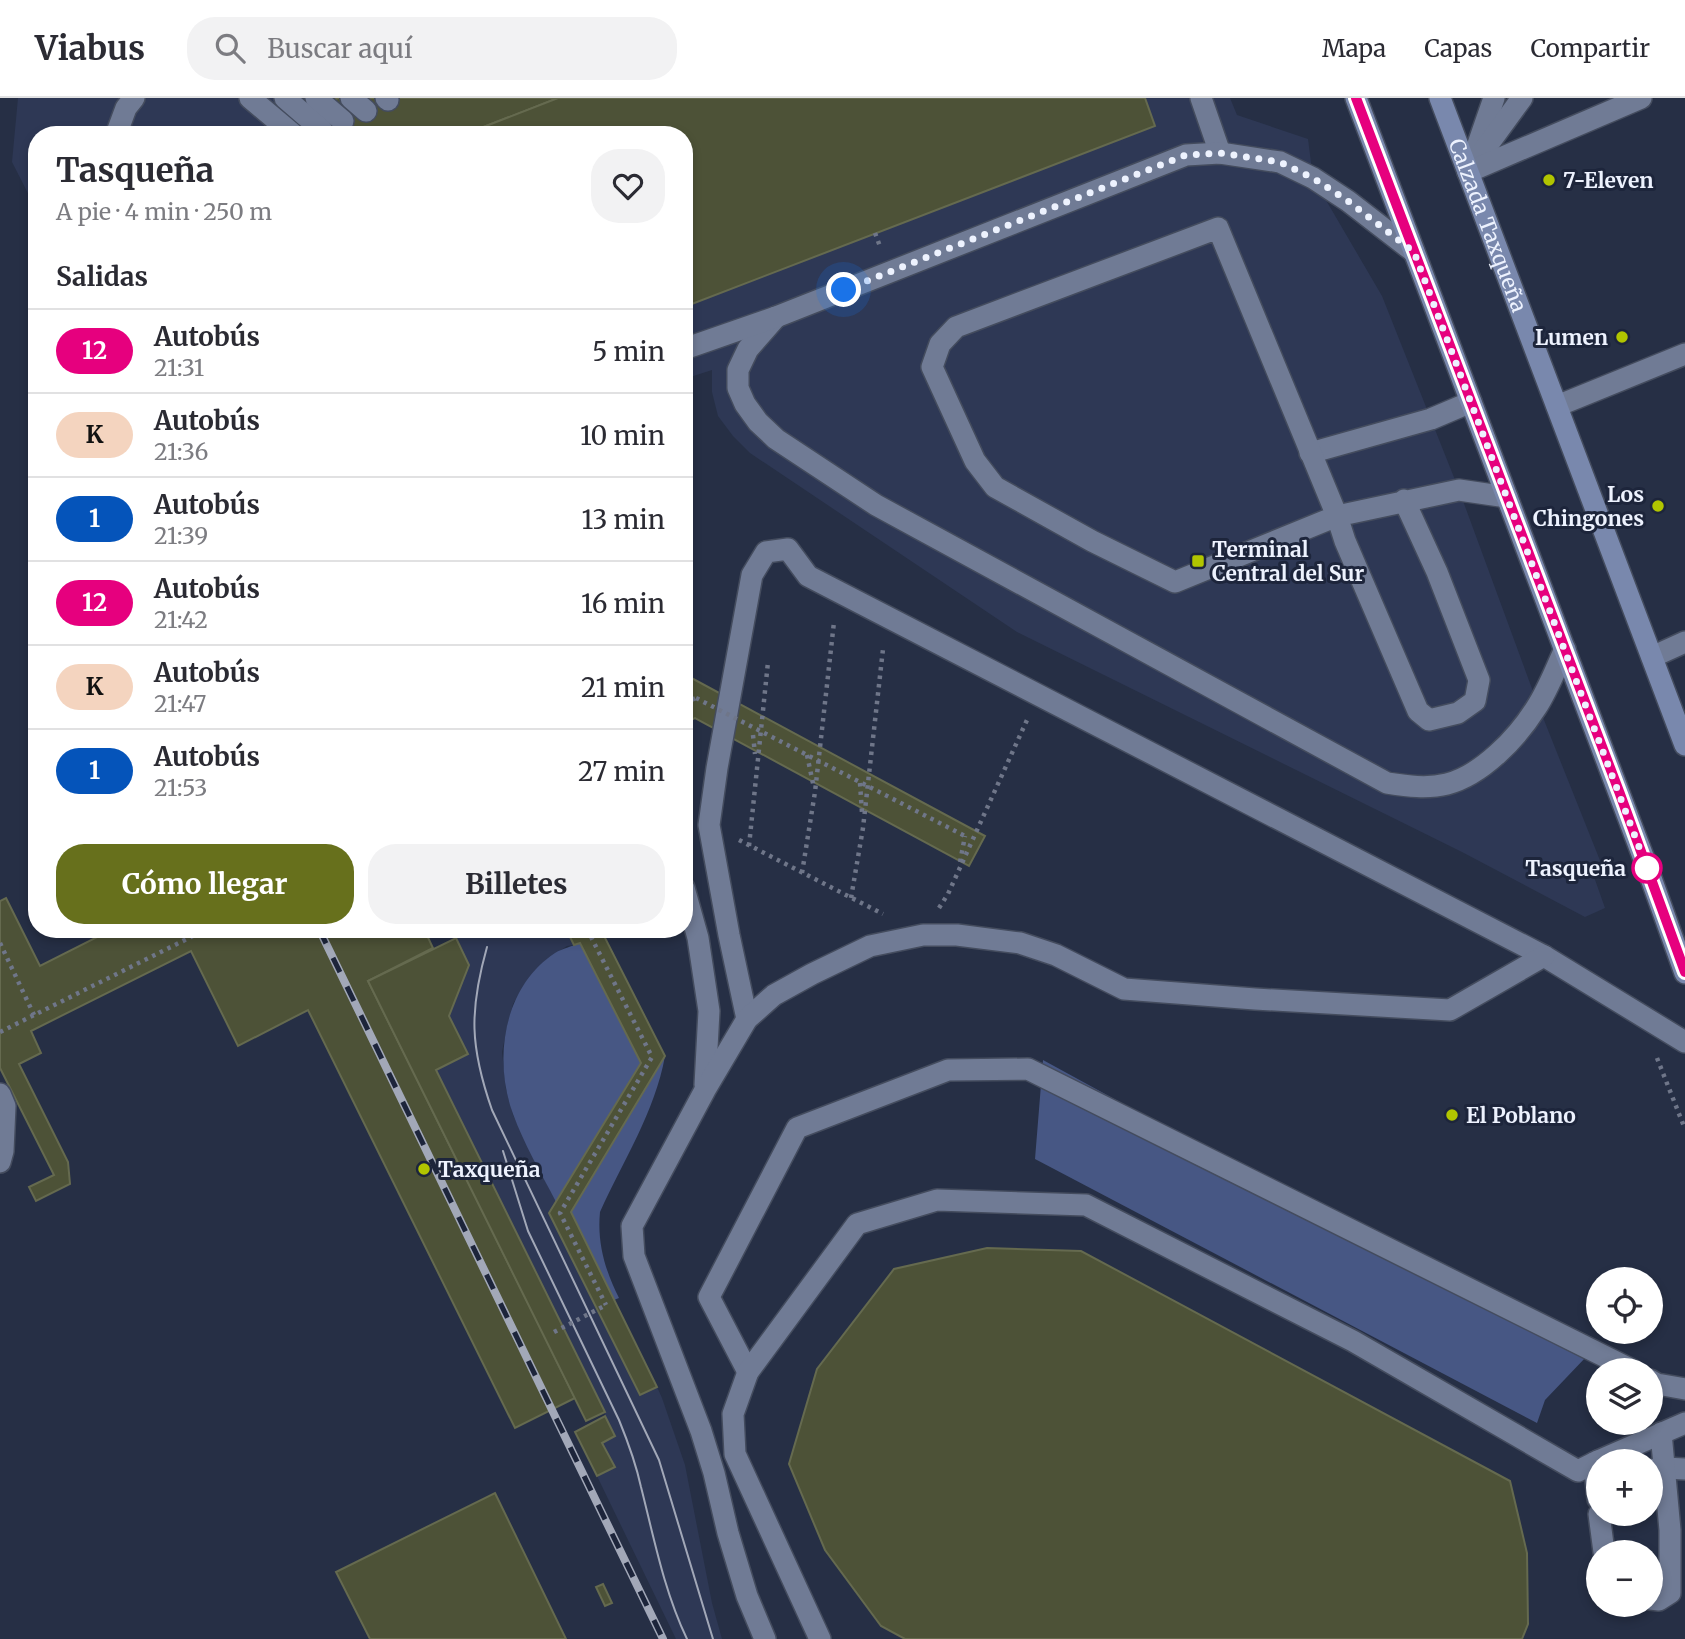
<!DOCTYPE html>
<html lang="es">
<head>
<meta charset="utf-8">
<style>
  body { margin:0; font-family:Merriweather,serif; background:#f2f2f3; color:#2b2b33; height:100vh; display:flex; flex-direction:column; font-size:26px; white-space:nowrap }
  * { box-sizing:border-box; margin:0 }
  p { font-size:23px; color:#7c7c81 }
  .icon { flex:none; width:38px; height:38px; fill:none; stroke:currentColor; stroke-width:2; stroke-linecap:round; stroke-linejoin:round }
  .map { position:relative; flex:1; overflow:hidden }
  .side { position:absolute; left:28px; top:28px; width:665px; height:812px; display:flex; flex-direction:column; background:#fff; border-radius:28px; box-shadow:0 4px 10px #0003 }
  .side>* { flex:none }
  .badge { padding:0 14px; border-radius:23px; font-size:24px; line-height:46px }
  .buttons { position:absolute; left:1586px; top:1169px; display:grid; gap:14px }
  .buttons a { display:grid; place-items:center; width:77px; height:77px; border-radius:50%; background:#fff; box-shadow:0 4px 10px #0003; font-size:35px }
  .you { position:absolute; width:35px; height:35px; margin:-18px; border:5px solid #fff; border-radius:50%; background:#1a73e8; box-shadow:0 0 0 10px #1a73e833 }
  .map>.badge { position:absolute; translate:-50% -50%; box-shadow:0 0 0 4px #fff }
  h2 { padding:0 28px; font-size:26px; line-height:63px }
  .round { display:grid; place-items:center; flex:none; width:74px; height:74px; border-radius:28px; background:#f2f2f3 }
  .headline { display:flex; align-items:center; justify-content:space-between; height:119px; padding:0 28px }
  h1 { font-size:33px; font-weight:700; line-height:52px }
  .action { display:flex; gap:14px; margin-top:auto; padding:14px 28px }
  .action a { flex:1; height:80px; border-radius:28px; background:#67701c; color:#fff; font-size:28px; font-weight:700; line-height:80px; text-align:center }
  .action a+a { background:#f2f2f3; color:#2b2b33 }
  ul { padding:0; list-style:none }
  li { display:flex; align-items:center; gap:21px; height:84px; padding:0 28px; border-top:2px solid #e1e1e2 }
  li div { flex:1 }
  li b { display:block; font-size:26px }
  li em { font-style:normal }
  li .badge { min-width:77px; font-weight:700; text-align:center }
  header { display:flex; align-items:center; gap:42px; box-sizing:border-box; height:98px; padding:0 35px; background:#fff; border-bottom:2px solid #e1e1e2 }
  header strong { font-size:33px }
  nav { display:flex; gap:38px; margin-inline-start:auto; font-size:24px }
  .search { width:490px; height:63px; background:#f2f2f3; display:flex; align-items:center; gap:18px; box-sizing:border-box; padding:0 24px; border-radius:28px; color:#7c7c81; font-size:26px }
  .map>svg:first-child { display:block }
</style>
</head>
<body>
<header>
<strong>Viabus</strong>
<div class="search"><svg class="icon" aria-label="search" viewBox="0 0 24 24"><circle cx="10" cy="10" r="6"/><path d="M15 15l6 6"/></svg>Buscar aquí</div>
<nav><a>Mapa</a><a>Capas</a><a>Compartir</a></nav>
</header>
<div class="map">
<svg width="1685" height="1541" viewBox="0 0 1685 1541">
  <rect width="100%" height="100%" fill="#262f45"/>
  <g fill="#2e3855">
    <polygon points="18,0 1230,0 1237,17 1308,41 1313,80 1382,198 1459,392 1538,607 1603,770 1593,776 1605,810 1585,819 1462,754 1017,534 750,355 733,338 718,318 712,294 712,272 684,281 684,37 37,37 37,113 12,64"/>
    <polygon points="475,831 566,831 574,847 567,848 546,862 523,888 513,906 507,929 502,954 506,991 513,1017 556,1104 549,1115 639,1296 657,1289 662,1300 685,1367 712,1505 722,1541 676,1541 597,1378 615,1369 602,1345 615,1338 605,1318 605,1314 436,972 468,956 449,918 469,867 456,840"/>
  </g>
  <g fill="#475784">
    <path d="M580,845l61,120 -85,139c-15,-29 -32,-58 -43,-88 -20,-54 -10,-127 42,-161 8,-5 16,-6 25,-10z"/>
    <path d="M665,958c-10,56 -42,105 -65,156 -3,31 5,58 19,86l-5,2 -43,-88z"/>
    <polygon points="1043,962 1586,1259 1545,1302 1537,1325 1035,1061"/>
  </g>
  <g fill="#4d5237" stroke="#656a4f" stroke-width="2">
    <polygon points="338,0 558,0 463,37 278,37 273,25"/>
    <polygon points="558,0 1145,0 1155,28 684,209 684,37 463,37"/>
    <polygon points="684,576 985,738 969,768 695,620 684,625"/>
    <polygon points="6,800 40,868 113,831 424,831 433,850 368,883 575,1300 515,1330 308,912 238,948 191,853 31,933 41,955 19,966 68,1064 70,1086 36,1103 29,1089 54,1077 0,970 0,803"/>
    <polygon points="566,831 603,831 601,832 665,958 571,1114 657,1289 640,1297 549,1115 641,965 580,845 574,847"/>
    <polygon points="456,840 469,867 449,918 468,956 436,972 605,1314 586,1323 368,883"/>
    <polygon points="987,1150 1081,1153 1510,1383 1527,1455 1528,1526 1522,1541 905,1541 881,1528 825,1452 789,1366 817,1271 894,1171"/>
    <polygon points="605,1318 615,1338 602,1345 615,1369 597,1378 575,1334"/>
    <polygon points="495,1395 566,1541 370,1541 336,1474"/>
    <polygon points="603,1486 612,1505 605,1508 596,1489"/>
  </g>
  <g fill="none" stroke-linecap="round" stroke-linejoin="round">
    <defs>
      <g id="lane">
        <polyline points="250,0 294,37"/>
        <polyline points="285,0 322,32"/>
        <polyline points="316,0 343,23"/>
        <polyline points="351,0 366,13"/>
        <polyline points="386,0 388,2"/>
        <polyline points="1201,0 1220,55"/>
        <polyline points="116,37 126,10 134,0"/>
        <polyline points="1476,52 1494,0"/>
        <polyline points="1468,74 1522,0"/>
        <path d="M776,219l-28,32 -10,21v18l7,16 13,18 18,17 100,66 511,278c20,3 40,6 60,1 35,-9 70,-46 89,-76 12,-18 20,-40 29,-59"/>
        <polyline points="684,251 776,219 1186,57 1220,55 1280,64 1313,80 1348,103 1414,154"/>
        <polyline points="1310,355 1431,321 1471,304"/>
        <polyline points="1404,402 1437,474 1479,582 1475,603 1458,615 1429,622 1418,613 1345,443 1337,418 1218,130 956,229 940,246 932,269 975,363 995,389 1092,443 1175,484 1337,418 1459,392 1507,399"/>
        <polyline points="684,790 698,840 709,913 705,987"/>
        <polyline points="747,921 729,837 709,727 717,670 752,477 766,454 788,451 808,478 1544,858 1685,944"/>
        <polyline points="0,996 5,1008 3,1053 0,1064"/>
        <polyline points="748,1274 709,1199 797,1030 948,972 1028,971 1632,1272"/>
        <polyline points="1650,1282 1657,1286 1685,1291"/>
        <polyline points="1598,1363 1685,1325"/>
        <polyline points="1594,1365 1598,1401"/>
        <polyline points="1650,1372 1665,1370 1685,1371"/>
        <polyline points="1599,1416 1604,1454"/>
        <polyline points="1650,1501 1659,1502 1670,1495 1670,1432 1661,1335"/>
        <polyline points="765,1541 747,1498 728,1435 714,1375 701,1333 634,1158 632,1128 705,992 747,921 774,897 812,876 870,848 923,837 957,837 1020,845 1056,857 1124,891 1255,901 1450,912 1544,858"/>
        <polyline points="820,1541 735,1356 733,1316 748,1274 857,1126 937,1102 1086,1107 1353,1243 1578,1373 1598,1363"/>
      </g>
      <g id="street">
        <polyline points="1468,74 1641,0"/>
        <polyline points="1557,308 1685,256"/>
        <polyline points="1652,559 1685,544"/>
      </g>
      <g id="secondary">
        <polyline points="1356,0 1647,769 1685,875"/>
        <path id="s1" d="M1440,0l245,647"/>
      </g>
    </defs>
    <use href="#lane" stroke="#444c5e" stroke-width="24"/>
    <use href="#street" stroke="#444c5e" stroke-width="24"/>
    <use href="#secondary" stroke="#444c5e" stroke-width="24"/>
    <g stroke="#6f7689" stroke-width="4.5" stroke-dasharray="3.5 5" stroke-linecap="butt">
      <polyline points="875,135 881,151"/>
      <polyline points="684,605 696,600"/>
      <polyline points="753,637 755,656"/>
      <polyline points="807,657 814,690"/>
      <polyline points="860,685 862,715"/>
      <polyline points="739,742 883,816"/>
      <polyline points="749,748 768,564"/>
      <polyline points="960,764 965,738"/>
      <polyline points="802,775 815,694 834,524"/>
      <polyline points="851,800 863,730 883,551"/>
      <polyline points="939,810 948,796 1027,622"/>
      <polyline points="587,831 652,959 560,1115 606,1207"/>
      <polyline points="0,845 34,917"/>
      <polyline points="0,934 207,831"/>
      <polyline points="1657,960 1685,1031"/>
    </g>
    <use href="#lane" stroke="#707b95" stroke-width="21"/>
    <use href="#street" stroke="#707b95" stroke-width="21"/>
    <use href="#secondary" stroke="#7988ad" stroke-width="21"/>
    <g stroke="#a2a8b8" stroke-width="2">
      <path d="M487,849c-18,64 -17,100 5,163l167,350 54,179"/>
      <path d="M503,1053l25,80 91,189c9,22 17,44 22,67 13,51 23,104 46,152"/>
    </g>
    <defs>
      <polyline id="rail" points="319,831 663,1541"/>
    </defs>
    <use href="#rail" stroke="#a2a8b8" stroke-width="8"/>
    <use href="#rail" stroke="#1d253b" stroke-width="5" stroke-dasharray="16" stroke-linecap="butt"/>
    <g stroke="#6f7689" stroke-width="4.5" stroke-dasharray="3.5 5" stroke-linecap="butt">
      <polyline points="696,600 965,738"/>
      <polyline points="554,1234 606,1207"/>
    </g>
  </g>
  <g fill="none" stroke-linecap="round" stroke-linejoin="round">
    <defs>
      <polyline id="line" points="1356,0 1620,696 1685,874"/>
    </defs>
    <use href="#line" stroke="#fff" stroke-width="16"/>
    <use href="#line" stroke="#e6007e" stroke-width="10"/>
    <polyline stroke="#edf2fe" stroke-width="7" stroke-dasharray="0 12.6" points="844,192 1186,57 1220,55 1280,64 1313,80 1348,103 1414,154 1647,770"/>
  </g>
  <g fill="#b1c500" stroke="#1d253b" stroke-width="2.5">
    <circle cx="1549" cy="82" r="7"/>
    <circle cx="1622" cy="239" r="7"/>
    <circle cx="1658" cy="408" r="7"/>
    <rect x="1191" y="456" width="14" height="14" rx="3.5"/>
    <circle cx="1452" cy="1017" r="7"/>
    <circle cx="424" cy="1071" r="7"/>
  </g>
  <circle fill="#fff" stroke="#e6007e" stroke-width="3.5" cx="1647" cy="770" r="14"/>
  <g text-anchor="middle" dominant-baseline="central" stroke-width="6" stroke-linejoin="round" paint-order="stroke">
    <g font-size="21" font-weight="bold" fill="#edf2fe" stroke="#1d253b" text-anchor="start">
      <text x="1563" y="82">7-Eleven</text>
      <text x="1608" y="239" text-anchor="end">Lumen</text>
      <text x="1644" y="396" text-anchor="end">Los<tspan x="1644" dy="24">Chingones</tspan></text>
      <text x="1212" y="451">Terminal<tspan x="1212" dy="24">Central del Sur</tspan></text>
      <text x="1466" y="1017">El Poblano</text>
      <text x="438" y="1071">Taxqueña</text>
    </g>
    <g font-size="21" fill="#edf2fe" stroke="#1d253b">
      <text stroke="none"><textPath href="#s1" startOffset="136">Calzada Taxqueña</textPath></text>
    </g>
    <g font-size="21" font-weight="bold" fill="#edf2fe" stroke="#1d253b" text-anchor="end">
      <text x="1626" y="770">Tasqueña</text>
    </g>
  </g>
</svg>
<div class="buttons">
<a><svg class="icon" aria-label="locate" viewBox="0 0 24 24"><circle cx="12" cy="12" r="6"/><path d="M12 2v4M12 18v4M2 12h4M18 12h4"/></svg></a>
<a><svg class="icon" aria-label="layers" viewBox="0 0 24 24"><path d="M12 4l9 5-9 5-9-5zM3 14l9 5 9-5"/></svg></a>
<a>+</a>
<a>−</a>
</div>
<div class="you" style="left:844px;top:192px"></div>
<section class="side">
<div class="headline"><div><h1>Tasqueña</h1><p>A pie · 4 min · 250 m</p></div><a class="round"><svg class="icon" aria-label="heart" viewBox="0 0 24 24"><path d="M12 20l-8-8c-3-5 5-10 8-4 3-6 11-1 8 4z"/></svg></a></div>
<h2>Salidas</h2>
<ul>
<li><span class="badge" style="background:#e6007e;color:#fff">12</span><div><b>Autobús</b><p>21:31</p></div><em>5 min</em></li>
<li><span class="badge" style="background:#f4d4bf;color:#111">K</span><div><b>Autobús</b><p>21:36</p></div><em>10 min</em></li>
<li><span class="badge" style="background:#0554ba;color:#fff">1</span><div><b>Autobús</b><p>21:39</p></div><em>13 min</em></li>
<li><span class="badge" style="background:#e6007e;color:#fff">12</span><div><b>Autobús</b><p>21:42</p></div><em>16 min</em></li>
<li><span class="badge" style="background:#f4d4bf;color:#111">K</span><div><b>Autobús</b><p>21:47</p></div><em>21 min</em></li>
<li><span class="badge" style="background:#0554ba;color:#fff">1</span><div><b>Autobús</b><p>21:53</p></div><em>27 min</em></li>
</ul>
<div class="action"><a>Cómo llegar</a><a>Billetes</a></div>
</section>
</div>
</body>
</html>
